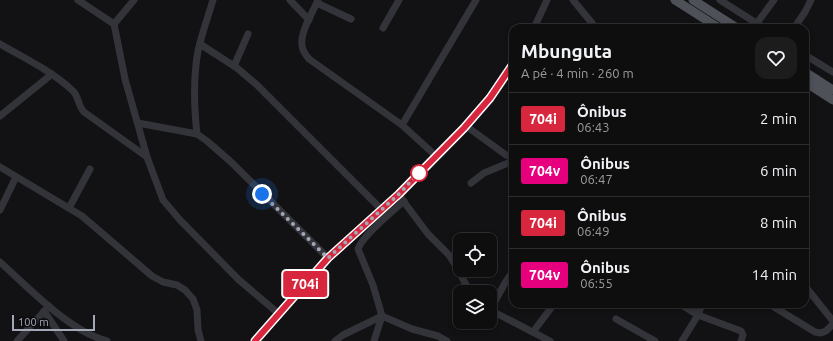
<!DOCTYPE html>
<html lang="pt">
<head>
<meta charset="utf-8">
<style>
  body { margin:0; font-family:Ubuntu,sans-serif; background:#1c1c1d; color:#f1f3f6; height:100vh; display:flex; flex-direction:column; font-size:15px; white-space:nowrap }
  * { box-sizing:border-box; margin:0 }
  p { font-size:13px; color:#9b9c9e }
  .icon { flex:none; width:22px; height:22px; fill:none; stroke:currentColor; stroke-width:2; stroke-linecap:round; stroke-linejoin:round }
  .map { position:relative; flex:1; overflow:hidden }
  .sheet { position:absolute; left:509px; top:24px; width:300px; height:284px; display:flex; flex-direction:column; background:#0e0e0f; border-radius:12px; box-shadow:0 2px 6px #0003,0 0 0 1px #2e2e2f }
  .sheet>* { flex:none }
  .badge { padding:0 8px; border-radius:3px; font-size:14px; line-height:26px }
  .fabs { position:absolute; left:453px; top:233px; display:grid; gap:8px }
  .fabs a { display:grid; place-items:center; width:44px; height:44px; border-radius:8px; background:#0e0e0f; box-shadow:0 2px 6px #0003,0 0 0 1px #2e2e2f; font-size:20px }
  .scale { position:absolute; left:12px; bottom:10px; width:83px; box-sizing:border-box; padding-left:4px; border:2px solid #a2a8b6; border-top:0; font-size:11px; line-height:14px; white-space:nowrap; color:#a2a8b6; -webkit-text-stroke:3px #0d0d0f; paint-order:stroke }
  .you { position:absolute; width:20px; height:20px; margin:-10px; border:3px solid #fff; border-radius:50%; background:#1a73e8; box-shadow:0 0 0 6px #1a73e833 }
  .map>.badge { position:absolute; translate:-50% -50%; box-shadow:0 0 0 2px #fff }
  .round { display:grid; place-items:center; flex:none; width:42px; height:42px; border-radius:12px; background:#1c1c1d }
  .head { display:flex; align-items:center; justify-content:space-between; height:68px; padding:0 12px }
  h1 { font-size:19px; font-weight:600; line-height:30px }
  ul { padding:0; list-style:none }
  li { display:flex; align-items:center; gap:12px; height:52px; padding:0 12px; border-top:1px solid #2e2e2f }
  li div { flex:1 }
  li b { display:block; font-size:15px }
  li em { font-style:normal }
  li .badge { min-width:44px; font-weight:700; text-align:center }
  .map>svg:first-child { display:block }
</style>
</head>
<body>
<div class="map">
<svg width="833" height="341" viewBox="0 0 833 341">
  <rect width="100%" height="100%" fill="#121214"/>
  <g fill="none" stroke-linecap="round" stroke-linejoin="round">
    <g stroke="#33343a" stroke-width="7">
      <polyline points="78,0 114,24 125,79 147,157 163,200 180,220 239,280 279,314"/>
      <polyline points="290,0 309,20"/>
      <path d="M318,0c-5,12 -18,32 -16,45 0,6 4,10 7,14l93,66 34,31"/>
      <polyline points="573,0 596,28"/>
      <polyline points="720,0 764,28"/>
      <polyline points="317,3 351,19"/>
      <polyline points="757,23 774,0"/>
      <polyline points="114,24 134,0"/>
      <polyline points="383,28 399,0"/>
      <polyline points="534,28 547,0"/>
      <polyline points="794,28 805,12 811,0"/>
      <path d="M0,44c24,14 52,27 73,47 6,6 5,15 11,21l63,45"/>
      <polyline points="200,44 237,68 257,85 381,209"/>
      <polyline points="805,55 833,72"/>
      <polyline points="234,66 248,34"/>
      <polyline points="0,116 52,74"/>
      <polyline points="138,123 197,134 207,141 230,161 328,258"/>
      <polyline points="402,125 476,0"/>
      <polyline points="466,126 506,155 513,158"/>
      <path d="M197,134c-3,-27 -4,-56 1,-83 4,-18 10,-34 15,-51"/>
      <polyline points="0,167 82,216 152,276 163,282 177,285 185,290 193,299 197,310 198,330 201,341"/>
      <polyline points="471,183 484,173 513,161"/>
      <polyline points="401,198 428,234 449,255 457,268 470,292"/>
      <polyline points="69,208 90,169"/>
      <polyline points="0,210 16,177"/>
      <path d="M0,262c29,26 69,69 107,79"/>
      <polyline points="805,286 833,321"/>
      <polyline points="680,304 698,315 741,331 743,335 741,341"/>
      <polyline points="769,304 815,332 821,333 826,331 833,324"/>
      <polyline points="490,310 550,341"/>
      <polyline points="490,310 505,283 513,271"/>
      <polyline points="44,311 64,341"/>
      <polyline points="616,319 655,341"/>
      <polyline points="533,332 554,304"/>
      <polyline points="17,341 49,306"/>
      <polyline points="255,341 328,258 399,193 464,128 490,98 513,64"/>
      <polyline points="335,341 343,335 382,316 412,329 438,336 447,341"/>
      <path d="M374,341l8,-25 -9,-31 -15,-36c5,-14 34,-37 46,-48"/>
      <polyline points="682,341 698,315 702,304"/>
    </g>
    <g stroke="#4f5159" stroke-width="9">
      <polyline points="675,0 719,28"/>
      <polyline points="693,0 737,28"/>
      <polyline points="805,72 833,90"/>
      <polyline points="805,82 833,100"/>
    </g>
  </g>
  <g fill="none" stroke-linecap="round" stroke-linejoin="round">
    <defs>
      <polyline id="line" points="255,341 328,258 399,194 464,128 490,98 513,64"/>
    </defs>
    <use href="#line" stroke="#fff" stroke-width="9"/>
    <use href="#line" stroke="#d7263d" stroke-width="6"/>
    <polyline stroke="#a2a8b6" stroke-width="4" stroke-dasharray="0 7.2" points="262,194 328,258 399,194 419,173"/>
  </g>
  <circle fill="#fff" stroke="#d7263d" stroke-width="2" cx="419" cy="173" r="8"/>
</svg>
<div class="fabs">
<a><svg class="icon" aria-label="locate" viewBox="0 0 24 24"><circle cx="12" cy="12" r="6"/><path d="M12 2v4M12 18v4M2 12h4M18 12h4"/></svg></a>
<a><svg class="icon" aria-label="layers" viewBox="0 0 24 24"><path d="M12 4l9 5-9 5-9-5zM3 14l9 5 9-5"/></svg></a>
</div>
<div class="scale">100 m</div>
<div class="you" style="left:262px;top:194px"></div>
<b class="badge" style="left:305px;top:284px;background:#d7263d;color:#fff">704i</b>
<section class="sheet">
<div class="head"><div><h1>Mbunguta</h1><p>A pé · 4 min · 260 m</p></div><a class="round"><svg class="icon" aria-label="heart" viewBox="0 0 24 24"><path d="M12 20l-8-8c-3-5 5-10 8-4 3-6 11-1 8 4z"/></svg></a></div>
<ul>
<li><span class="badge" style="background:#d7263d;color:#fff">704i</span><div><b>Ônibus</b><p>06:43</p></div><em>2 min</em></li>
<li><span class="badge" style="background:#e6007e;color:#fff">704v</span><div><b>Ônibus</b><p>06:47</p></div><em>6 min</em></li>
<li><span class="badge" style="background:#d7263d;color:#fff">704i</span><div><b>Ônibus</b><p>06:49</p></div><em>8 min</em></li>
<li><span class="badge" style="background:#e6007e;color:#fff">704v</span><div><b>Ônibus</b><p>06:55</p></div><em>14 min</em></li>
</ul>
</section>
</div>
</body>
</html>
